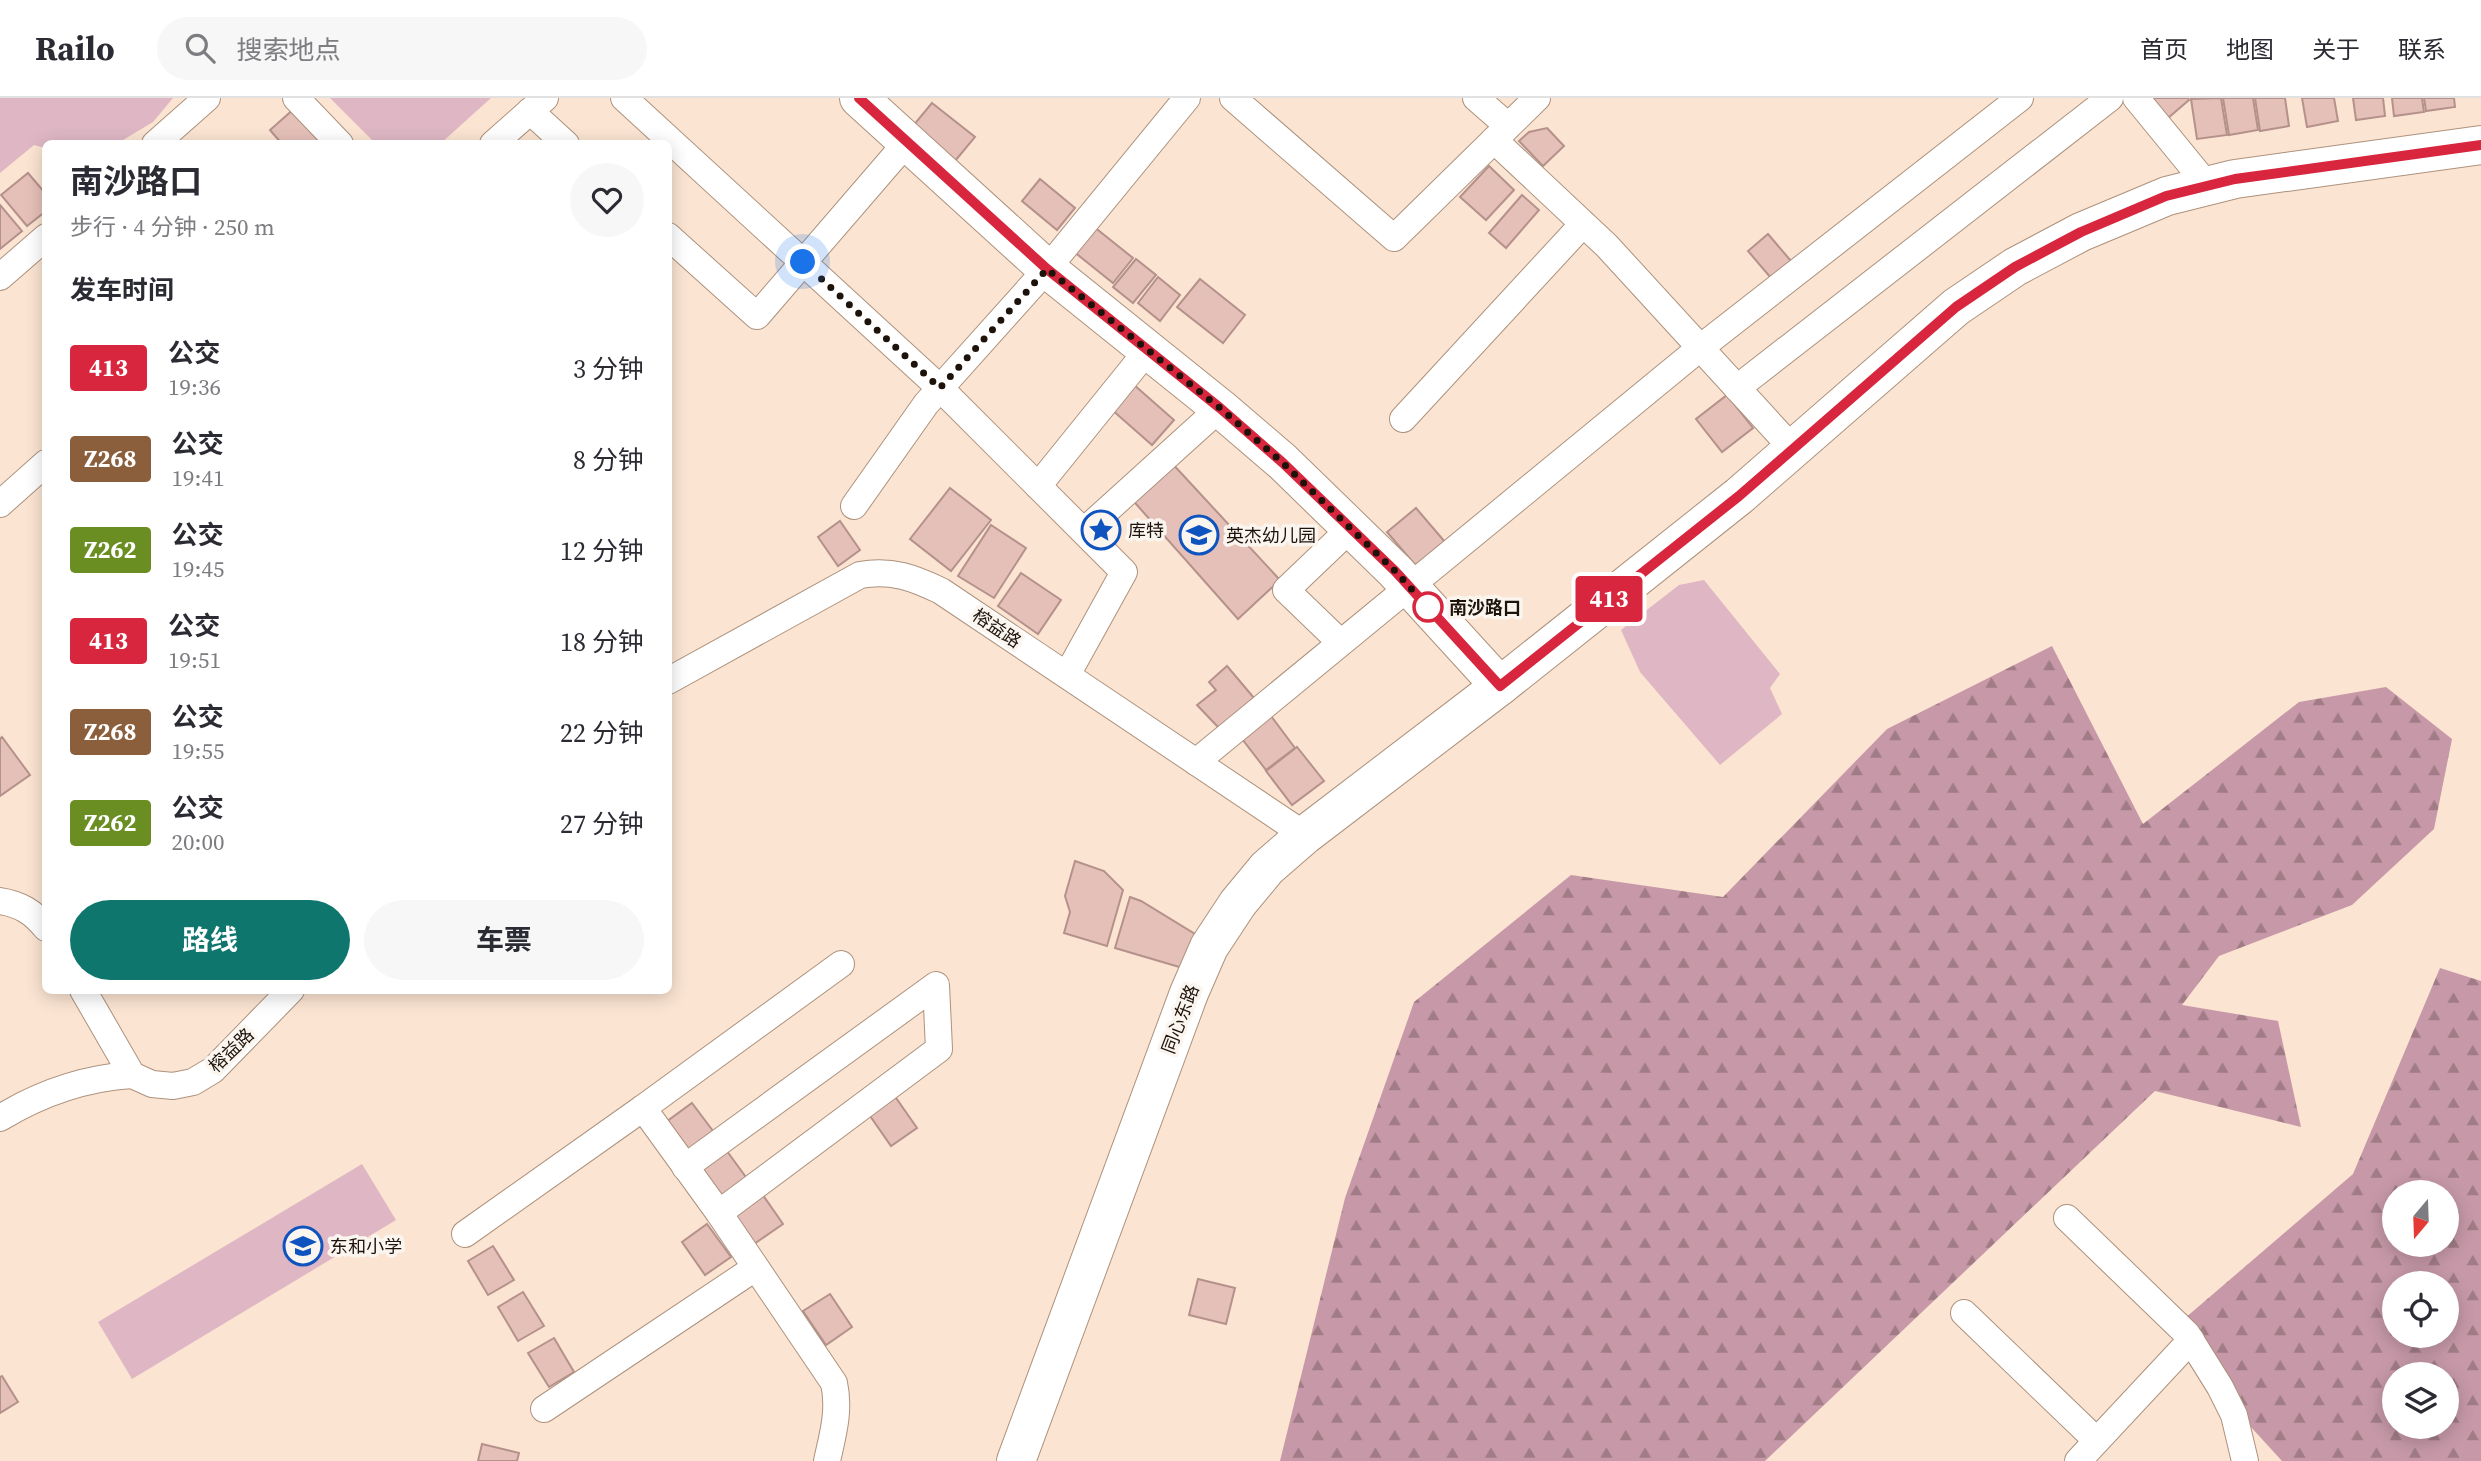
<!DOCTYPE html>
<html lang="zh">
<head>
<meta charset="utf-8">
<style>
  body { margin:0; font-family:"Source Serif 4","Noto Sans SC",serif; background:#f7f7f7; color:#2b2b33; height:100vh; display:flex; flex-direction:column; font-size:26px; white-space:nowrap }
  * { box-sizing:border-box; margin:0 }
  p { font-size:23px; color:#7c7c81 }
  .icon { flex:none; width:38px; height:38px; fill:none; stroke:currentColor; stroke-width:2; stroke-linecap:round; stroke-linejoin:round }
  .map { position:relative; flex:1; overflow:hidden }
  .drawer { position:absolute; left:42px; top:42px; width:630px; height:854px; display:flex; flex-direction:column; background:#fff; border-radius:10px; box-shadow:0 4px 18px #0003 }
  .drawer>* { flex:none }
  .badge { padding:0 14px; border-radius:5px; font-size:24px; line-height:46px }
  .needle { width:46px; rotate:199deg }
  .controls { position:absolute; left:2382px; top:1082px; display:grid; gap:14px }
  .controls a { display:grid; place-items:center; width:77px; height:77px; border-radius:50%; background:#fff; box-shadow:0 4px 18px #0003; font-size:35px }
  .you { position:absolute; width:35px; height:35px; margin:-18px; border:5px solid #fff; border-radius:50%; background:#1a73e8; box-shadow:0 0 0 10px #1a73e833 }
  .map>.badge { position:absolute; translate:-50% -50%; box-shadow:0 0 0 4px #fff }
  h2 { padding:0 28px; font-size:26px; line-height:63px }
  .round { display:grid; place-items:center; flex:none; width:74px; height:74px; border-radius:37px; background:#f7f7f7 }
  .overview { display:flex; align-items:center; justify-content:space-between; height:119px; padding:0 28px }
  h1 { font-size:33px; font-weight:700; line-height:52px }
  .cta { display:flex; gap:14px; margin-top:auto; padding:14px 28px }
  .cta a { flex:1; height:80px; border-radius:42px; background:#0f766e; color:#fff; font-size:28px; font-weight:700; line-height:80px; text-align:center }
  .cta a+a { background:#f7f7f7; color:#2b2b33 }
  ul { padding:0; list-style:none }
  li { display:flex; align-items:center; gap:21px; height:91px; padding:0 28px }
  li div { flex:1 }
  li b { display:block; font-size:26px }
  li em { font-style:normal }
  li .badge { min-width:77px; font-weight:700; text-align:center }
  header { display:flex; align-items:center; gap:42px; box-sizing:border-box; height:98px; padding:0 35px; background:#fff; border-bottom:2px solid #e1e1e2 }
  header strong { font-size:33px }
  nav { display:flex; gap:38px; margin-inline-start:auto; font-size:24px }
  .search { width:490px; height:63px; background:#f7f7f7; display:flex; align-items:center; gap:18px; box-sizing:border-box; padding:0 24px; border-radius:38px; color:#7c7c81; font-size:26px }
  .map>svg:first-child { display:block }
</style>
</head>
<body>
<header>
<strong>Railo</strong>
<div class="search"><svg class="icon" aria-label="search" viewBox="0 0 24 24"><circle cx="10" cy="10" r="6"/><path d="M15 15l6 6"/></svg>搜索地点</div>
<nav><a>首页</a><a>地图</a><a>关于</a><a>联系</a></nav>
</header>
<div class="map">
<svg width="2481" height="1363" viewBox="0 0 2481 1363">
  <defs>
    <pattern id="forest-firs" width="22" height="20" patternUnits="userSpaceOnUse" patternTransform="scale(1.75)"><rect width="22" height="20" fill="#c799a8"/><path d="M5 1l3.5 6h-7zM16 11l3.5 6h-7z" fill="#a17c87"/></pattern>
  </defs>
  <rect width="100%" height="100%" fill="#fbe4d2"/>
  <g fill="url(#forest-firs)" fill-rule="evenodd">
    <polygon points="2052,548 2143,726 2299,604 2386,589 2452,641 2434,731 2352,807 2219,858 2182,907 2278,923 2301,1029 2155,993 1765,1363 1280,1363 1345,1100 1414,904 1571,777 1723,799 1887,631"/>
    <path d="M2440,870l41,13v480h-199l-96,-105 -16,-25 183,-157zM2394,1094h52v52h-52zM2394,1185h52v52h-52zM2394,1276h52v52h-52z"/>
  </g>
  <g fill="#dfb7c4">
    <polygon points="0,0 173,0 153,24 118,45 46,46 45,50 34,47 0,75"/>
    <polygon points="330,0 491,0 440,46 375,45"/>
    <polygon points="1704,482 1780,576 1770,590 1782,616 1720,667 1640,574 1621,532 1679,487"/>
    <polygon points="362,1066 396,1122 132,1281 98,1224"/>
  </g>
  <g fill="#e5c0b9" stroke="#b5918b" stroke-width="2">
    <polygon points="2151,0 2188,0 2189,2 2168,20"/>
    <polygon points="2221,0 2227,37 2197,41 2191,1"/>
    <polygon points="2223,0 2253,0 2258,32 2229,37"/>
    <polygon points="2255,0 2285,0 2289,28 2260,33"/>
    <polygon points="2302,0 2334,0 2338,23 2307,29"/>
    <polygon points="2353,0 2383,0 2385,18 2356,22"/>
    <polygon points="2392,0 2422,0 2424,14 2394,18"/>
    <polygon points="2424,0 2454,0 2455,9 2426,13"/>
    <polygon points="932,5 975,39 955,63 912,29"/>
    <polygon points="295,10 321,38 313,46 282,46 270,32"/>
    <polygon points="1547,30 1564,48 1543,68 1519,43 1529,34"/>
    <polygon points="1489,68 1514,92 1486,122 1460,99"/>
    <polygon points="28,75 46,96 46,113 27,128 1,97"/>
    <polygon points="1040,81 1075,110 1057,132 1022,103"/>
    <polygon points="1522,97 1539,112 1506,150 1489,135"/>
    <polygon points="0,107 22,133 0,151"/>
    <polygon points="1093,128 1133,160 1113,185 1073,153"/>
    <polygon points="1768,136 1791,163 1771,180 1748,153"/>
    <polygon points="1136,161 1156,177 1133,205 1113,189"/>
    <polygon points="1158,179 1180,197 1160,223 1138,205"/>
    <polygon points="1200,181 1245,217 1223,245 1177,209"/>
    <polygon points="1133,286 1174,322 1152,347 1111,311"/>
    <polygon points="1727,297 1753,330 1722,354 1696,321"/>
    <polygon points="1169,362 1280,482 1238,521 1129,398"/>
    <polygon points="950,390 991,422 951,473 910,441"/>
    <polygon points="1416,410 1445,444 1416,468 1387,434"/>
    <polygon points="840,423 860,452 838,468 818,439"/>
    <polygon points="991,427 1026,450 994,500 958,478"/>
    <polygon points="1021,475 1061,502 1038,536 998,508"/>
    <polygon points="1227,568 1254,600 1219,630 1197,607 1216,592 1209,584"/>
    <polygon points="1268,614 1295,650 1266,672 1239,637"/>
    <polygon points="2,639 30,677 0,698 0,641"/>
    <polygon points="1297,649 1324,683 1292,707 1266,673"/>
    <polygon points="1075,763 1104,773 1123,792 1107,848 1064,835 1070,814 1065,798"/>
    <polygon points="1130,799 1141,803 1195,836 1186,871 1115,850"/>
    <polygon points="894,997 917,1030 891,1048 868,1015"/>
    <polygon points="692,1005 716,1037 690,1056 666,1024"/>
    <polygon points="724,1049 748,1082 723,1100 699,1068"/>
    <polygon points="760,1093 783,1126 754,1146 731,1113"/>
    <polygon points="707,1126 731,1159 705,1177 682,1144"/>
    <polygon points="493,1148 514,1182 488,1197 468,1163"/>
    <polygon points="1198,1181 1235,1190 1226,1226 1189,1217"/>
    <polygon points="523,1194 544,1228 518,1243 498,1209"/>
    <polygon points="830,1196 852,1229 826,1247 803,1213"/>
    <polygon points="554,1240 574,1274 549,1289 528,1255"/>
    <polygon points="2,1278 18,1304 0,1315 0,1279"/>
    <polygon points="482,1346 519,1355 517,1363 478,1363"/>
  </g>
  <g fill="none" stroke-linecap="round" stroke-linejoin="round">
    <defs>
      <g id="street">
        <polyline points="296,0 340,46"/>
        <polyline points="624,0 940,290 1124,474 1067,577"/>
        <polyline points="1233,0 1394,140 1537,0"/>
        <polyline points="1476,0 1508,28"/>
        <polyline points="2136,0 2208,88"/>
        <polyline points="530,13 566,46"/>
        <polyline points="1494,42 1607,148 1793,351"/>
        <polyline points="155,46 207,0"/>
        <polyline points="493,46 545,0"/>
        <polyline points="668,138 757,218 907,44"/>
        <polyline points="0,179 46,139"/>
        <polyline points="1737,290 2110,0"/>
        <polyline points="1403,321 1583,126"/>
        <polyline points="1038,388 1147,253"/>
        <polyline points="0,406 46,365"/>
        <polyline points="854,408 926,306 1047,171 1187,0"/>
        <polyline points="1084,433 1220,310"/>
        <polyline points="1340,544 1286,492 1351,430"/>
        <path d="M668,583l192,-106c31,-6 54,3 81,16l364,244"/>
        <polyline points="1196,664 1700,250 2020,0"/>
        <path d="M0,803c20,3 33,11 46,27"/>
        <polyline points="83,892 132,977 152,986 173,988 193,984 213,972 291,892"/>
        <path d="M0,1020c41,-25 84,-40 132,-43"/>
        <polyline points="685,1069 936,887 939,951 719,1115"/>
        <polyline points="2067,1120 2187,1236 2220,1289 2234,1317 2245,1363"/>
        <polyline points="465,1136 643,1010"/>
        <polyline points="1964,1215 2096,1342"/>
        <polyline points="544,1311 755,1170"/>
        <path d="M827,1363c6,-27 13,-51 7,-78l-115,-170 -76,-105 198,-144"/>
        <polyline points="2078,1363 2191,1242"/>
      </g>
      <g id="secondary">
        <polyline points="859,0 1047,171 1220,310 1283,364 1395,473 1500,588"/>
        <polyline points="1016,1363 1189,895 1209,849 1238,805 1267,770 1305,737 1500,588 1739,398 1956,209 2015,169 2081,134 2167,98 2235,81 2481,47"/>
      </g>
    </defs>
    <use href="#street" stroke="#ad927d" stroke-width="28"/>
    <use href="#secondary" stroke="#ad927d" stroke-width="40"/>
    <use href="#street" stroke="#fff" stroke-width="26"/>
    <use href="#secondary" stroke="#fff" stroke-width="38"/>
  </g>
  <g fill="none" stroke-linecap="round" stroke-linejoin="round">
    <defs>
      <polyline id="line" points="859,0 1047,171 1220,310 1283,365 1395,473 1500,588 1739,398 1956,209 2015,169 2081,134 2166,98 2235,81 2481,47"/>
    </defs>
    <use href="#line" stroke="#fff" stroke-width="16"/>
    <use href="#line" stroke="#d7263d" stroke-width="10"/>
    <polyline stroke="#1d130b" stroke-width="7" stroke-dasharray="0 12.6" points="803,164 940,290 1047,171 1220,310 1283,365 1395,473 1428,509"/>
  </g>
  <defs>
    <symbol id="sight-ring" viewBox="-11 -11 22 22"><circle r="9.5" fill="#fbf5f0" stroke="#0f53be" stroke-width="1.5"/><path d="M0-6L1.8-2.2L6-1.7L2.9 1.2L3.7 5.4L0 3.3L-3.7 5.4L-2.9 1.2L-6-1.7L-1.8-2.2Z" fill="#0f53be"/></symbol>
    <symbol id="school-ring" viewBox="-11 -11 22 22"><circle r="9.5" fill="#fbf5f0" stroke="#0f53be" stroke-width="1.5"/><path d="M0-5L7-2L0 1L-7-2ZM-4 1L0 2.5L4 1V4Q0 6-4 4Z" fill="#0f53be"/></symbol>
  </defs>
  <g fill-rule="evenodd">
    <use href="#sight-ring" x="1079" y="410" width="44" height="44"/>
    <use href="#school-ring" x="1177" y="415" width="44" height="44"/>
    <use href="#school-ring" x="281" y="1126" width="44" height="44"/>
  </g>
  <circle fill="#fff" stroke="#d7263d" stroke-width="3.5" cx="1428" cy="509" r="14"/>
  <g text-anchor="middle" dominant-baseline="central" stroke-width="7" stroke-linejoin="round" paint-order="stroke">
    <g font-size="18" fill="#1d130b" stroke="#fbf5f0" text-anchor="start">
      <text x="1128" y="432">库特</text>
      <text x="1226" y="437">英杰幼儿园</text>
      <text x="330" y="1148">东和小学</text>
    </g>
    <g font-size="18" font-weight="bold" fill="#1d130b" stroke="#fbf5f0" text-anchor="start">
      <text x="1449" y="509">南沙路口</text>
    </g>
    <g font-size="18" fill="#1d130b" stroke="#fbf5f0">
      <text transform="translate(997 530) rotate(34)">榕益路</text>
      <text transform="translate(1180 921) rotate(-69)">同心东路</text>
      <text transform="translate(231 952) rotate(-44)">榕益路</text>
    </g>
  </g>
</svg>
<div class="controls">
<a><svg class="needle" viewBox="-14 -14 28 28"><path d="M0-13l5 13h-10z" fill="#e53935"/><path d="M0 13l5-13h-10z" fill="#7c7c81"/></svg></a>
<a><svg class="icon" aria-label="locate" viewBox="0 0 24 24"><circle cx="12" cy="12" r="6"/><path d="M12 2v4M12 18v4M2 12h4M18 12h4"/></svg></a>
<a><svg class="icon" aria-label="layers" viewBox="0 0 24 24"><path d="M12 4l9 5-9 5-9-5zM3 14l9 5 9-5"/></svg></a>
</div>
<div class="you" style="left:803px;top:164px"></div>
<b class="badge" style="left:1609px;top:501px;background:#d7263d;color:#fff">413</b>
<section class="drawer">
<div class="overview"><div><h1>南沙路口</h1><p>步行 · 4 分钟 · 250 m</p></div><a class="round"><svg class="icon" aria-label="heart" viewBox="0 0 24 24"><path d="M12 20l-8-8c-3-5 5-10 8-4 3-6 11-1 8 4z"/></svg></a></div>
<h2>发车时间</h2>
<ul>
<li><span class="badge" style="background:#d7263d;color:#fff">413</span><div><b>公交</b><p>19:36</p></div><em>3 分钟</em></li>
<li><span class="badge" style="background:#8b5e3c;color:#fff">Z268</span><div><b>公交</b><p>19:41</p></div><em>8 分钟</em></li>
<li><span class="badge" style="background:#6b8e23;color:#fff">Z262</span><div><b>公交</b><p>19:45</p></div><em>12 分钟</em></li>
<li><span class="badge" style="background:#d7263d;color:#fff">413</span><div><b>公交</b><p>19:51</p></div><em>18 分钟</em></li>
<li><span class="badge" style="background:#8b5e3c;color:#fff">Z268</span><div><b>公交</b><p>19:55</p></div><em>22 分钟</em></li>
<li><span class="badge" style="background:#6b8e23;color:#fff">Z262</span><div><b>公交</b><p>20:00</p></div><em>27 分钟</em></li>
</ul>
<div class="cta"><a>路线</a><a>车票</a></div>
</section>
</div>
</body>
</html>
